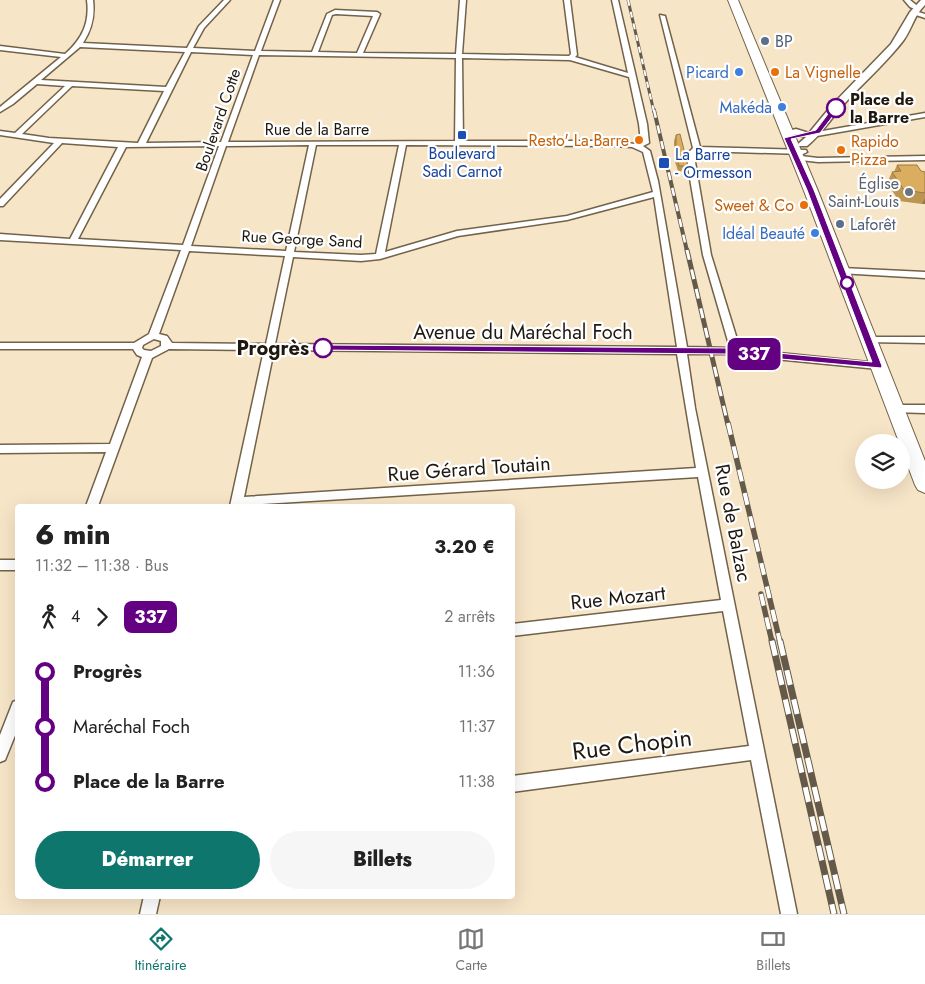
<!DOCTYPE html>
<html lang="fr">
<head>
<meta charset="utf-8">
<style>
  body { margin:0; font-family:Jost,sans-serif; background:#f6f6f6; color:#222; height:100vh; display:flex; flex-direction:column; font-size:19px; white-space:nowrap }
  * { box-sizing:border-box; margin:0 }
  p { font-size:16px; color:#767676 }
  .icon { flex:none; width:28px; height:28px; fill:none; stroke:currentColor; stroke-width:2; stroke-linecap:round; stroke-linejoin:round }
  .map { position:relative; flex:1; overflow:hidden }
  .sheet { position:absolute; left:15px; top:504px; width:500px; height:395px; display:flex; flex-direction:column; background:#fff; border-radius:5px; box-shadow:0 5px 20px #0002 }
  .sheet>* { flex:none }
  .badge { padding:0 10px; border-radius:8px; font-size:18px; line-height:32px }
  .buttons { position:absolute; left:855px; top:434px; display:grid; gap:10px }
  .buttons a { display:grid; place-items:center; width:55px; height:55px; border-radius:50%; background:#fff; box-shadow:0 5px 20px #0002; font-size:25px }
  .map>.badge { position:absolute; translate:-50% -50%; box-shadow:0 0 0 2px #fff }
  .legs { display:flex; align-items:center; gap:8px; height:55px; padding:0 20px; font-size:16px }
  .legs p { margin-inline-start:auto }
  .head { display:flex; align-items:center; justify-content:space-between; height:85px; padding:0 20px }
  h1 { font-size:28px; font-weight:800; line-height:38px }
  .action { display:flex; gap:10px; margin-top:auto; padding:10px 20px }
  .action a { flex:1; height:58px; border-radius:30px; background:#0f766e; color:#fff; font-size:20px; font-weight:800; line-height:58px; text-align:center }
  .action a+a { background:#f6f6f6; color:#222 }
  ul { padding:0 20px; list-style:none }
  li { display:flex; align-items:center; gap:18px; height:55px; font-size:19px }
  li i { display:grid; place-items:center; width:8px; height:100%; margin:0 6px; background:currentColor }
  li i::after { content:''; width:12px; height:12px; margin:-6px; border:4px solid; border-radius:50%; background:#fff }
  li p { margin-inline-start:auto }
  li:first-child i { background:linear-gradient(#0000 50%,currentColor 0) }
  li:last-child i { background:linear-gradient(currentColor 50%,#0000 0) }
  .tabs { display:flex; justify-content:space-around; align-items:center; height:70px; border-top:1px solid #e0e0e0; background:#fff; font-size:14px; color:#767676 }
  .tabs a { display:grid; justify-items:center; gap:2px }
  .tabs .selected { color:#0f766e }
  .map>svg:first-child { display:block }
</style>
</head>
<body>
<div class="map">
<svg width="925" height="914" viewBox="0 0 925 914">
  <rect width="100%" height="100%" fill="#f7e5c7"/>
  <g fill="none" stroke-linecap="round" stroke-linejoin="round">
    <defs>
      <g id="street">
        <path d="M87,0h6c2,16 -1,29 -10,43l104,5 12,-22 25,-26h6l-26,28 -11,20 62,3 19,-51h6l-19,51 51,1 15,-38 8,-4 42,2 3,2 -17,39 93,1 4,-54h6l-4,54 107,2 2,-2 -7,-54h6l7,55 -2,2 53,16 -16,-73h6l29,124 2,19 -6,3 7,5 8,30 29,166 43,1 -27,-93 -17,-100 7,-7 -33,-133 5,1 35,131 106,3 1,2 -4,2 -104,-3 -5,5 17,99 29,94 138,14 5,3 -5,3 -153,-15h-38l8,54 102,506h-16l-30,-154 -239,32v-16l237,-30 -26,-135 -211,25v-12l209,-24 -23,-123 -468,29 34,-156 -95,-1 -17,9 -54,148h-12l20,-54 -106,1v-8l110,-1 32,-87 -5,-2 -4,-6h-133v-6h134l15,-9 32,-84 -181,-10v-6l70,5 48,-92 -56,-4 -59,63h-3v-7l54,-56 -54,-8v-4l15,2 50,-47 -28,-2 -24,20 -13,8v-5l61,-50 -61,-7v-4l65,8c17,-15 25,-31 22,-54zM336,14l37,2 -16,37 -39,-1 14,-37zM80,47l105,5 -19,35 -125,-7zM191,52l62,3 -32,87 -75,1zM259,55l197,3 -1,83 -227,1zM462,58l108,2 59,17 10,47 2,18 -6,2 -24,-3h-148zM72,86l92,5 -26,52 -89,-5 -27,-4zM309,145l-23,106 -95,-5 35,-100zM316,145h83l-23,109 -15,1 -67,-3zM406,145l205,1 21,1 11,5 10,40 -86,24 -110,15 -72,21zM219,146l-36,99 -105,-6 48,-92zM654,197l23,150 -402,-3 18,-87 68,4 19,-2 78,-23 109,-16zM189,251l96,5 -19,88 -94,-1 -5,-7 -8,-2zM154,339l7,2v5l-10,5 -7,-1 -2,-2 1,-3zM274,350l403,4 19,114 -452,29z"/>
        <polygon points="904,0 910,0 920,8 917,10 910,7"/>
        <polygon points="915,11 925,14 925,18 913,14"/>
        <polygon points="925,113 925,117 817,136 813,134 817,132"/>
        <polygon points="792,155 818,158 925,156 925,160 818,162 792,159"/>
        <polygon points="842,268 925,272 925,278 839,273 839,269"/>
        <polygon points="869,337 925,337 925,343 866,342 864,340 866,338"/>
        <polygon points="894,405 925,405 925,413 890,412 889,409 890,406"/>
        <rect x="0" y="560" width="18" height="10"/>
        <polygon points="18,700 18,728 5,760 0,762 0,735 13,702"/>
        <polygon points="144,896 160,896 156,914 140,914"/>
      </g>
      <path id="secondary" d="M921,0h4v5c-11,10 -13,24 -22,36 -17,22 -39,41 -58,62 -13,14 -23,31 -38,43h-8l-1,-2 8,-7 -14,-3 -1,-2 1,-2 4,-1 13,4 23,-28 59,-61 19,-32z"/>
      <polygon id="primary" points="728,0 738,0 818,191 925,461 925,493 918,490 915,485 901,448 901,442 899,442 804,191"/>
    </defs>
    <use href="#street" stroke="#726249" stroke-width="3"/>
    <use href="#secondary" stroke="#726249" stroke-width="3"/>
    <use href="#primary" stroke="#726249" stroke-width="2"/>
    <use href="#street" fill="#fff" fill-rule="evenodd"/>
    <use href="#secondary" fill="#fff" fill-rule="evenodd"/>
    <use href="#primary" fill="#fff" fill-rule="evenodd"/>
    <defs>
      <polyline id="rail-far4" points="628,0 654,112"/>
      <polyline id="rail-far3" points="654,110 687,251"/>
      <polyline id="rail-far2" points="687,250 728,425"/>
      <g id="rail-far1">
        <polyline points="728,423 780,642"/>
        <polyline points="761,594 772,642"/>
      </g>
      <g id="rail">
        <polyline points="772,641 834,914"/>
        <polyline points="780,641 844,914"/>
      </g>
    </defs>
    <use href="#rail-far4" stroke="#655a4a" stroke-width="3"/>
    <use href="#rail-far3" stroke="#655a4a" stroke-width="4"/>
    <use href="#rail-far2" stroke="#655a4a" stroke-width="5"/>
    <use href="#rail-far1" stroke="#655a4a" stroke-width="5.5"/>
    <use href="#rail" stroke="#655a4a" stroke-width="7"/>
    <use href="#rail-far4" stroke="#fff" stroke-width="2" stroke-dasharray="6" stroke-linecap="butt"/>
    <use href="#rail-far3" stroke="#fff" stroke-width="2.5" stroke-dasharray="8" stroke-linecap="butt"/>
    <use href="#rail-far2" stroke="#fff" stroke-width="3" stroke-dasharray="10" stroke-linecap="butt"/>
    <use href="#rail-far1" stroke="#fff" stroke-width="4" stroke-dasharray="12" stroke-linecap="butt"/>
    <use href="#rail" stroke="#fff" stroke-width="5" stroke-dasharray="15" stroke-linecap="butt"/>
  </g>
  <g fill="#bc9551">
    <polygon points="676,135 688,166 687,172 678,171 674,159 674,141"/>
    <polygon points="897,165 925,172 925,204 922,204 899,201 887,183 892,172 894,172"/>
  </g>
  <polygon fill="#997942" points="925,198 925,204 922,204"/>
  <g fill="#dbad5e" stroke="#997942">
    <polygon points="680,134 688,166 679,166 676,153 676,135"/>
    <polygon points="897,165 917,165 921,171 925,172 925,193 904,190 892,172 901,171"/>
  </g>
  <polygon fill="#640082" stroke="#fff" points="834,106 839,108 820,133 791,139 814,190 882,366 881,368 725,354 323,350 319,348 323,345 725,348 872,362 807,190 784,138 816,130"/>
  <g fill="#5c6f8a" stroke="#fff" stroke-width="2">
    <circle cx="765" cy="41" r="5"/>
    <circle cx="840" cy="224" r="5"/>
  </g>
  <g fill="#3f7fe0" stroke="#fff" stroke-width="2">
    <circle cx="739" cy="72" r="5"/>
    <circle cx="782" cy="107" r="5"/>
    <circle cx="815" cy="233" r="5"/>
  </g>
  <g fill="#e8710a" stroke="#fff" stroke-width="2">
    <circle cx="775" cy="72" r="5"/>
    <circle cx="639" cy="140" r="5"/>
    <circle cx="841" cy="150" r="5"/>
    <circle cx="804" cy="205" r="5"/>
  </g>
  <g fill="#fff" stroke="#640082" stroke-width="2.5">
    <circle cx="836" cy="108" r="9"/>
    <circle cx="847" cy="283" r="6"/>
    <circle cx="323" cy="348" r="9"/>
  </g>
  <g fill="#1a4fb4" stroke="#fff" stroke-width="2">
    <rect x="457" y="130" width="10" height="10" rx="2.5"/>
    <rect x="658" y="157" width="12" height="12" rx="2.5"/>
  </g>
  <circle fill="#6b7280" stroke="#fff" stroke-width="2" cx="909" cy="192" r="5"/>
  <g text-anchor="middle" dominant-baseline="central" stroke-width="4.5" stroke-linejoin="round" paint-order="stroke">
    <g font-size="16" fill="#4e5e75" stroke="#fff" text-anchor="start">
      <text x="775" y="41">BP</text>
      <text x="850" y="224">Laforêt</text>
    </g>
    <g font-size="16" fill="#366cbe" stroke="#fff" text-anchor="end">
      <text x="729" y="72">Picard</text>
      <text x="772" y="107">Makéda</text>
      <text x="805" y="233">Idéal Beauté</text>
    </g>
    <g font-size="16" fill="#c56008" stroke="#fff" text-anchor="start">
      <text x="785" y="72">La Vignelle</text>
      <text x="629" y="140" text-anchor="end">Resto' La Barre</text>
      <text x="851" y="141">Rapido<tspan x="851" dy="18">Pizza</tspan></text>
      <text x="794" y="205" text-anchor="end">Sweet &amp; Co</text>
    </g>
    <g font-size="16" font-weight="bold" fill="#1f180e" stroke="#fff" text-anchor="start">
      <text x="850" y="99">Place de<tspan x="850" dy="18">la Barre</tspan></text>
    </g>
    <g font-size="16" fill="#1f180e" stroke="#fff">
      <text transform="translate(218 120) rotate(-71)">Boulevard Cotte</text>
      <text x="317" y="129">Rue de la Barre</text>
      <text transform="translate(302 239) rotate(3)">Rue George Sand</text>
    </g>
    <g font-size="16" fill="#164399" stroke="#fff">
      <text x="462" y="153">Boulevard<tspan x="462" dy="18">Sadi Carnot</tspan></text>
      <text x="675" y="154" text-anchor="start">La Barre<tspan x="675" dy="18">- Ormesson</tspan></text>
    </g>
    <g font-size="16" fill="#5b616d" stroke="#fff" text-anchor="end">
      <text x="899" y="183">Église<tspan x="899" dy="18">Saint-Louis</tspan></text>
    </g>
    <g font-size="20" fill="#1f180e" stroke="#fff">
      <text x="523" y="332">Avenue du Maréchal Foch</text>
      <text transform="translate(469 469) rotate(-4)">Rue Gérard Toutain</text>
      <text transform="translate(733 523) rotate(79)">Rue de Balzac</text>
      <text transform="translate(618 598) rotate(-6)">Rue Mozart</text>
    </g>
    <g font-size="20" font-weight="bold" fill="#1f180e" stroke="#fff" text-anchor="end">
      <text x="309" y="348">Progrès</text>
    </g>
    <g font-size="24" fill="#1f180e" stroke="#fff">
      <text transform="translate(632 744) rotate(-7)">Rue Chopin</text>
    </g>
  </g>
</svg>
<div class="buttons">
<a><svg class="icon" aria-label="layers" viewBox="0 0 24 24"><path d="M12 4l9 5-9 5-9-5zM3 14l9 5 9-5"/></svg></a>
</div>
<b class="badge" style="left:754px;top:354px;background:#640082;color:#fff">337</b>
<section class="sheet">
<div class="head"><div><h1>6 min</h1><p>11:32 – 11:38 · Bus</p></div><b>3.20 €</b></div>
<div class="legs"><svg class="icon" aria-label="walk" viewBox="0 0 24 24"><circle cx="13" cy="4" r="2"/><path d="M13 8l-2 6 4 7M11 14l-3 7M7 12l3-4h3l4 4"/></svg>4<svg class="icon" aria-label="forward" viewBox="0 0 24 24"><path d="M9 5l7 7-7 7"/></svg><b class="badge" style="background:#640082;color:#fff">337</b><p>2 arrêts</p></div>
<ul>
<li><i style="color:#640082"></i><b>Progrès</b><p>11:36</p></li>
<li><i style="color:#640082"></i><span>Maréchal Foch</span><p>11:37</p></li>
<li><i style="color:#640082"></i><b>Place de la Barre</b><p>11:38</p></li>
</ul>
<div class="action"><a>Démarrer</a><a>Billets</a></div>
</section>
</div>
<nav class="tabs">
<a class="selected"><svg class="icon" aria-label="directions" viewBox="0 0 24 24"><path d="M12 3l9 9-9 9-9-9zM9 14v-3h6M13 9l2 2-2 2"/></svg>Itinéraire</a>
<a><svg class="icon" aria-label="map" viewBox="0 0 24 24"><path d="M3 6l6-2 6 2 6-2v14l-6 2-6-2-6 2zM9 4v14M15 6v14"/></svg>Carte</a>
<a><svg class="icon" aria-label="tickets" viewBox="0 0 24 24"><path d="M3 7h18v10H3zM15 7v10"/></svg>Billets</a>
</nav>
</body>
</html>
